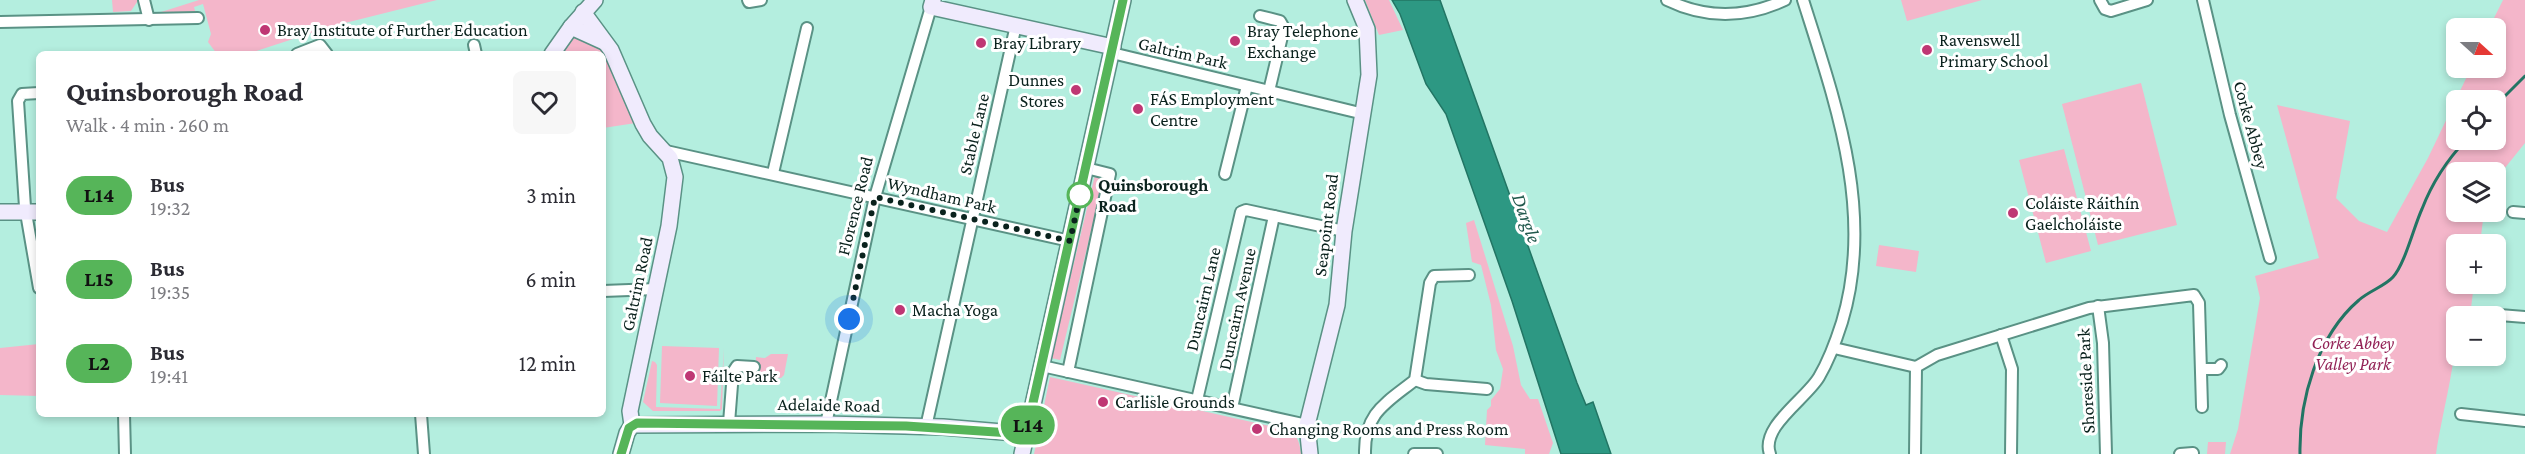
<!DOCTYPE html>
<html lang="en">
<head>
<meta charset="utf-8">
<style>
  body { margin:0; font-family:"Crimson Pro",serif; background:#f7f7f7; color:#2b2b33; height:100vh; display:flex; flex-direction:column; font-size:22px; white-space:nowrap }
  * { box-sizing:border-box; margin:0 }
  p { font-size:20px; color:#7c7c81 }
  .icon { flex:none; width:33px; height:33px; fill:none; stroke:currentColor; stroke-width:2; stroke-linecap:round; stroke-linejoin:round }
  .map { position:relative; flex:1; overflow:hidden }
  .sheet { position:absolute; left:36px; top:51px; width:570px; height:366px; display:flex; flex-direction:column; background:#fff; border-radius:9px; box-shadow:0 3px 9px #0003 }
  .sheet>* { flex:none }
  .badge { padding:0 12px; border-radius:20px; font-size:21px; line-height:39px }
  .needle { width:39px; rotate:111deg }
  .tools { position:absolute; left:2446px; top:18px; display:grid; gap:12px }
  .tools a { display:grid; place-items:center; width:60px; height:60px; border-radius:9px; background:#fff; box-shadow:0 3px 9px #0003; font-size:30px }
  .you { position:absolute; width:30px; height:30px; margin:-15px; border:4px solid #fff; border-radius:50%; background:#1a73e8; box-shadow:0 0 0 9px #1a73e833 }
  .map>.badge { position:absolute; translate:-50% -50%; box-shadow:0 0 0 3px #fff }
  .round { display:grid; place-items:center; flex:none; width:63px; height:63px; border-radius:9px; background:#f7f7f7 }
  .head { display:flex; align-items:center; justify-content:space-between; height:102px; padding:0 30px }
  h1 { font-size:28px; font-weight:700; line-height:45px }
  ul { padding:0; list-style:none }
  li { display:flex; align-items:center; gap:18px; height:84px; padding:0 30px }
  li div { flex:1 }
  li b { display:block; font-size:22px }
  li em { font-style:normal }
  li .badge { min-width:66px; font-weight:700; text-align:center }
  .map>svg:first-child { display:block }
</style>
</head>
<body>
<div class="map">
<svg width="2525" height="454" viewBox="0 0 2525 454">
  <rect width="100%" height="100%" fill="#b4eedf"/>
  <g fill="#f4b6ca" fill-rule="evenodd">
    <polygon points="112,0 137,0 137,2 131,11 113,12"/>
    <polygon points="199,0 437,0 333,26 247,54 217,54 208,42 211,34 203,4 194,7 196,14 159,16 158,13"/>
    <polygon points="1365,0 1389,0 1403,30 1379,35"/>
    <polygon points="1901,0 1982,0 1907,21"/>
    <path d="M2503,0h22v143l-29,36v-7h-39v40h27l-4,32h-23v40h17l-4,32h-13c0,47 -14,92 -21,138h-206l8,-25 22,-131 -5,-22 64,-18 -42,-153 73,16 -14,77 23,23 28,11 41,-74 43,-90h25v-40h-7zM2457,100h39v40h-39z"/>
    <path d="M572,33c5,1 13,3 18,6 22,17 36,59 46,84l-33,5v-74h-46z"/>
    <polygon points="2141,83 2177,225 2098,245 2062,104"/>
    <polygon points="2064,149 2091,251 2046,263 2019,160"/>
    <polygon points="1095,175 1104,177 1060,360 1051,358"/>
    <polygon points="1474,220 1513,346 1521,385 1530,399 1538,399 1553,443 1549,454 1525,454 1525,449 1485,445 1487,410 1491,406 1491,400 1500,389 1503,369 1496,350 1491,305 1481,265 1472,262 1466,223"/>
    <polygon points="1879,245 1919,251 1916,272 1876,266"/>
    <polygon points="39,344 39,396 0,395 0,348"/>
    <polygon points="662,346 719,348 717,406 660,403"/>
    <polygon points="724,348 722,409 720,411 653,411 643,402 652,361 655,362 657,365 656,407 720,409"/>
    <polygon points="771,354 788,354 784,375 781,378 755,375 756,357 765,358"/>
    <path d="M1050,377l233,52c14,5 16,10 18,25h-267z"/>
    <polygon points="2208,442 2226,442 2225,454 2207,454"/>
  </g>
  <polygon fill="#2d9883" stroke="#227564" stroke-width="1.5" points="1392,0 1440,0 1577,383 1586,405 1593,402 1611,454 1561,454 1512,301 1446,114 1426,84 1400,14"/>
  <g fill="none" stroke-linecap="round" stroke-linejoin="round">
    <g stroke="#227564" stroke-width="3">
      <polyline points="2496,105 2525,76"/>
      <path d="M2300,454c-1,-54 17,-118 59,-154 10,-9 26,-14 34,-23 12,-13 21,-51 29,-68 10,-26 25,-49 44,-69"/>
    </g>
    <defs>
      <g id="street">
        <polyline points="144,0 149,20"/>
        <polyline points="748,0 749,2 761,0"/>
        <path d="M1667,0c39,19 79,18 118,0"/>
        <polyline points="2100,0 2105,9 2111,11 2147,0"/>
        <polyline points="2203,0 2230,115 2270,258"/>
        <polyline points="1260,16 1280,21 1284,28 1269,91"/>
        <polyline points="0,22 198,18"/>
        <polyline points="474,45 476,54"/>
        <polyline points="1112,53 1364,114"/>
        <polyline points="297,54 320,45 327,54"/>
        <polyline points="39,93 22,94 18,101 25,207 39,288"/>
        <polyline points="666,151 1070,241"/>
        <polyline points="773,173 807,28"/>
        <polyline points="1225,174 1247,86"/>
        <polyline points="2513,212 2525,213"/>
        <polyline points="603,291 656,289"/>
        <polyline points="2098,306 2103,343 2106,454"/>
        <polyline points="2487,314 2525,317"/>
        <polyline points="2001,335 2012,369 2011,454"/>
        <polyline points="1834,348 1916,367 1937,355 2089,308 2194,295 2199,303 2202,407"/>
        <polyline points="1042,366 1307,425"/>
        <polyline points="2202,369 2218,369 2221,365"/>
        <polyline points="1068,372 1110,174 1086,168"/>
        <polyline points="1415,380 1426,384 1487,389"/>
        <polyline points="1197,400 1241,212 1246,210 1344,231"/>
        <polyline points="1232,408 1274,216"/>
        <polyline points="124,414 125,454"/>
        <polyline points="421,414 424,454"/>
        <polyline points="2461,414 2525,421"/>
        <polyline points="729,423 733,372 737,366 754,367"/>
        <polyline points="826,424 875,197 931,7"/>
        <polyline points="926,427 1016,25"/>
        <path d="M1365,454c-1,-41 21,-51 50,-74l15,-97 4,-7 35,-1"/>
        <polyline points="1414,454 1437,454"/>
        <path d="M1770,454c-10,-27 36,-55 49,-77 10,-17 17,-36 23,-55 33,-109 -6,-218 -39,-322"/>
        <polyline points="1915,454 1916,367"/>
        <polyline points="2180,454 2193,453"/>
      </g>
      <g id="secondary">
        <polyline points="933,0 931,7 1113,47"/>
        <polyline points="583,12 611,50 643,124 650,136 670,158 675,177 669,226 630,411 632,425"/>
        <polyline points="571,27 604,42"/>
        <polyline points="552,54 571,27 595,0"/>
        <polyline points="0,212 39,212"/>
        <polyline points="632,425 826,424 943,427 1026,434"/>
        <polyline points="621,454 627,433 632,425"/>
        <polyline points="1022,454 1123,0"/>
        <polyline points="1310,454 1307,425 1337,305 1344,231 1369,75 1367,29 1355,0"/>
      </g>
    </defs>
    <use href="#street" stroke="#5a9285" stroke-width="14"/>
    <use href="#secondary" stroke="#5a9285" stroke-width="18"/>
    <use href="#street" stroke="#fff" stroke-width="10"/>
    <use href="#secondary" stroke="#f0ebfd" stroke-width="15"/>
  </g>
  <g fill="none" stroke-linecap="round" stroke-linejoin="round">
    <defs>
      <polyline id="line" points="621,454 629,428 637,423 906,426 1026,434 1123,0"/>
    </defs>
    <use href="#line" stroke="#fff" stroke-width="14"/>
    <use href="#line" stroke="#56b559" stroke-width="9"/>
    <polyline stroke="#0a221d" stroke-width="6" stroke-dasharray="0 10.8" points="849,319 875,197 1070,241 1082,186 1080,195"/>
  </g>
  <g fill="#bf3774" stroke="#fff" stroke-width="2">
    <circle cx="265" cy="30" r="6"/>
    <circle cx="1235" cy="41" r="6"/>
    <circle cx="981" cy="43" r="6"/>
    <circle cx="1927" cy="50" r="6"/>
    <circle cx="1076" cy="90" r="6"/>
    <circle cx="1138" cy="109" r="6"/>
    <circle cx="2013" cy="213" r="6"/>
    <circle cx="900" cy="310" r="6"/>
    <circle cx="690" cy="376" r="6"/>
    <circle cx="1103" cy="402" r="6"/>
    <circle cx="1257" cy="429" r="6"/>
  </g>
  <circle fill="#fff" stroke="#56b559" stroke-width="3" cx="1080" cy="195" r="12"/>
  <g text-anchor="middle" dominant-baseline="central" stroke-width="6" stroke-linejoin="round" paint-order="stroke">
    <g font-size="18" fill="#0a221d" stroke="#fff" text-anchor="start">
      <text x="277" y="30">Bray Institute of Further Education</text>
      <text x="1247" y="31">Bray Telephone<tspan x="1247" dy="21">Exchange</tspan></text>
      <text x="1939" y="40">Ravenswell<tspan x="1939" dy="21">Primary School</tspan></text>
      <text x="993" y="43">Bray Library</text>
      <text x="1064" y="80" text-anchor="end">Dunnes<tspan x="1064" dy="21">Stores</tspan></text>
      <text x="1150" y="99">FÁS Employment<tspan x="1150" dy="21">Centre</tspan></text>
      <text x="2025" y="203">Coláiste Ráithín<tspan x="2025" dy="21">Gaelcholáiste</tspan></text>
      <text x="912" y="310">Macha Yoga</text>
      <text x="702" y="376">Fáilte Park</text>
      <text x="1115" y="402">Carlisle Grounds</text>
      <text x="1269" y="429">Changing Rooms and Press Room</text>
    </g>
    <g font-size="18" fill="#0a221d" stroke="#fff">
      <text transform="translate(1183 53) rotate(13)">Galtrim Park</text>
      <text transform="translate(2251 125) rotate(75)">Corke Abbey</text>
      <text transform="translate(974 134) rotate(-77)">Stable Lane</text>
      <text transform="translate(942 195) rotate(13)">Wyndham Park</text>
      <text transform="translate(855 206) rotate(-76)">Florence Road</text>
      <text transform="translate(1326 225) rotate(-83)">Seapoint Road</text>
      <text transform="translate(637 284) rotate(-78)">Galtrim Road</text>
      <text transform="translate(1203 299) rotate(-77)">Duncairn Lane</text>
      <text transform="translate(1237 309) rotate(-78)">Duncairn Avenue</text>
      <text transform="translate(2086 381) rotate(-93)">Shoreside Park</text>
      <text transform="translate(829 405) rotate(1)">Adelaide Road</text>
    </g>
    <g font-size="18" font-weight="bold" fill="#0a221d" stroke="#fff" text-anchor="start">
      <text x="1098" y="185">Quinsborough<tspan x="1098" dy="21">Road</tspan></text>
    </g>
    <g font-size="18" font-style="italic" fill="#932256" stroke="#fff">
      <text x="2353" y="343">Corke Abbey<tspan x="2353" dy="21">Valley Park</tspan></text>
    </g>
    <g font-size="20" font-style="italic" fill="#21594d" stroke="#fff">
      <text transform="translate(1527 218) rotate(70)">Dargle</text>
    </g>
  </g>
</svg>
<div class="tools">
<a><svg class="needle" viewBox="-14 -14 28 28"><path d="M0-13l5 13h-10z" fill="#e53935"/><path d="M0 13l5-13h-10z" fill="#7c7c81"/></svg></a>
<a><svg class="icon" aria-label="locate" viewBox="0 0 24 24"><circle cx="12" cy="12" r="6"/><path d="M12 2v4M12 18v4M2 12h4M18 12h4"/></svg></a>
<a><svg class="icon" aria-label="layers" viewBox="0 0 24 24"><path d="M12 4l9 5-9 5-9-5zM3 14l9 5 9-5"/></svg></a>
<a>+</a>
<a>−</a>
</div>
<div class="you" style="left:849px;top:319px"></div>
<b class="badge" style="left:1028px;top:425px;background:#56b559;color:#111">L14</b>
<section class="sheet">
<div class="head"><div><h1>Quinsborough Road</h1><p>Walk · 4 min · 260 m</p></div><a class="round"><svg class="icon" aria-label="heart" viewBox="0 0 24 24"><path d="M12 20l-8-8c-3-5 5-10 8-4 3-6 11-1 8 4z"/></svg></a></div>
<ul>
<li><span class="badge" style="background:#56b559;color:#111">L14</span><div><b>Bus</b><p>19:32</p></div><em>3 min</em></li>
<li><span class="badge" style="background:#56b559;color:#111">L15</span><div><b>Bus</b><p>19:35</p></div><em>6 min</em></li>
<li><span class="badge" style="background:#56b559;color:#111">L2</span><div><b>Bus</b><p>19:41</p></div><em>12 min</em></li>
</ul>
</section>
</div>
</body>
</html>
